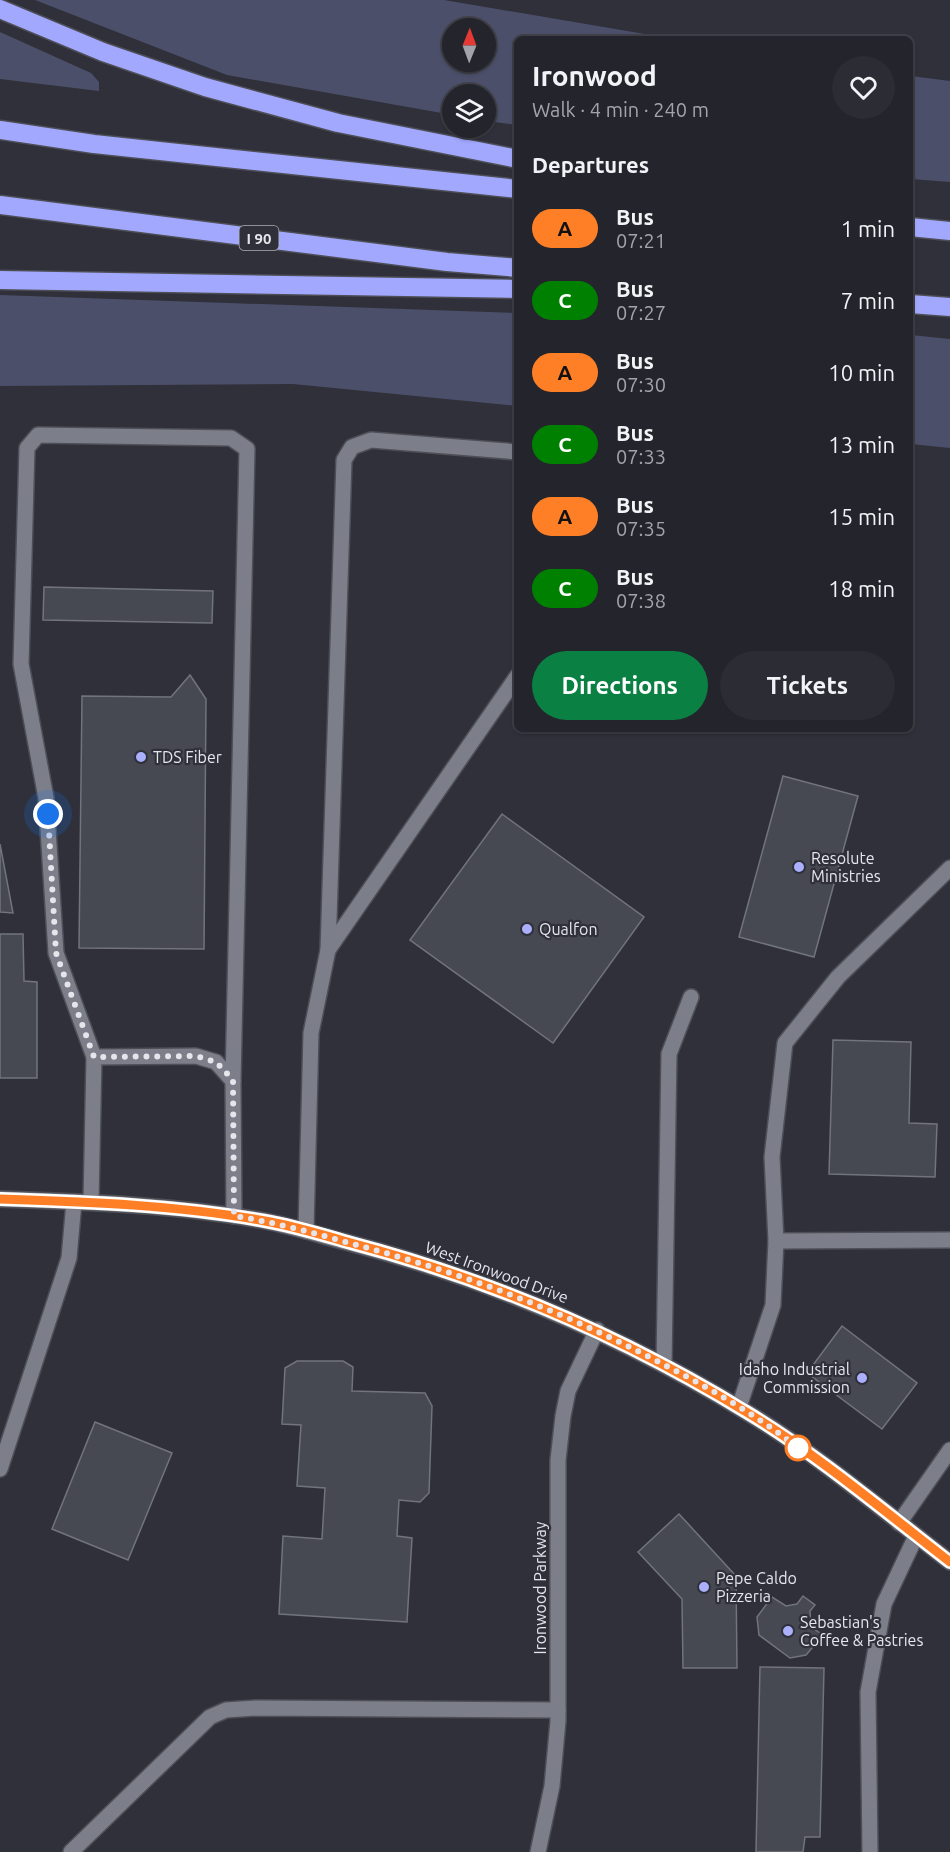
<!DOCTYPE html>
<html lang="en">
<head>
<meta charset="utf-8">
<style>
  body { margin:0; font-family:Ubuntu,sans-serif; background:#2b2c34; color:#f1f3f6; height:100vh; display:flex; flex-direction:column; font-size:22px; white-space:nowrap }
  * { box-sizing:border-box; margin:0 }
  p { font-size:20px; color:#a3a4a9 }
  .icon { flex:none; width:33px; height:33px; fill:none; stroke:currentColor; stroke-width:2; stroke-linecap:round; stroke-linejoin:round }
  .map { position:relative; flex:1; overflow:hidden }
  .drawer { position:absolute; left:514px; top:36px; width:399px; height:696px; display:flex; flex-direction:column; background:#23242c; border-radius:9px; box-shadow:0 2px 4px #0004,0 0 0 2px #404148 }
  .drawer>* { flex:none }
  .badge { padding:0 12px; border-radius:20px; font-size:21px; line-height:39px }
  .needle { width:39px; rotate:1deg }
  .tools { position:absolute; left:442px; top:18px; display:grid; gap:12px }
  .tools a { display:grid; place-items:center; width:54px; height:54px; border-radius:50%; background:#23242c; box-shadow:0 2px 4px #0004,0 0 0 2px #404148; font-size:30px }
  .you { position:absolute; width:30px; height:30px; margin:-15px; border:4px solid #fff; border-radius:50%; background:#1a73e8; box-shadow:0 0 0 9px #1a73e833 }
  .map>.badge { position:absolute; translate:-50% -50%; box-shadow:0 0 0 3px #fff }
  h2 { padding:0 18px; font-size:22px; line-height:54px }
  .round { display:grid; place-items:center; flex:none; width:63px; height:63px; border-radius:32px; background:#2b2c34 }
  .overview { display:flex; align-items:center; justify-content:space-between; height:102px; padding:0 18px }
  h1 { font-size:28px; font-weight:700; line-height:45px }
  .primary-button { display:flex; gap:12px; margin-top:auto; padding:12px 18px }
  .primary-button a { flex:1; height:69px; border-radius:36px; background:#0b8043; color:#fff; font-size:24px; font-weight:700; line-height:69px; text-align:center }
  .primary-button a+a { background:#2b2c34; color:#f1f3f6 }
  ul { padding:0; list-style:none }
  li { display:flex; align-items:center; gap:18px; height:72px; padding:0 18px }
  li div { flex:1 }
  li b { display:block; font-size:22px }
  li em { font-style:normal }
  li .badge { min-width:66px; font-weight:700; text-align:center }
  .map>svg:first-child { display:block }
</style>
</head>
<body>
<div class="map">
<svg width="950" height="1852" viewBox="0 0 950 1852">
  <rect width="100%" height="100%" fill="#2f303a"/>
  <g fill="#4c4f69" fill-rule="evenodd">
    <path d="M35,0h409l230,39h-156l-1,86 -31,-4v-27h-33v21l-226,-40zM486,28v34h-33v-34z"/>
    <polygon points="0,32 91,73 99,82 99,91 0,79"/>
    <polygon points="911,76 950,81 950,182 911,179"/>
    <polygon points="0,295 517,313 517,406 293,384 0,386"/>
    <polygon points="911,335 950,339 950,448 911,444"/>
  </g>
  <g fill="#464852" stroke="#71737e" stroke-width="1.5">
    <polygon points="44,587 213,591 212,623 43,620"/>
    <polygon points="190,675 206,699 204,949 79,948 82,696 171,697"/>
    <polygon points="783,776 858,796 814,957 739,937"/>
    <polygon points="502,814 644,917 553,1043 410,940"/>
    <polygon points="0,844 13,913 0,912"/>
    <polygon points="0,934 23,934 24,981 37,982 37,1078 0,1078"/>
    <polygon points="833,1040 911,1042 909,1123 937,1124 935,1177 829,1174"/>
    <polygon points="842,1326 917,1383 882,1429 807,1373"/>
    <polygon points="297,1361 343,1361 353,1367 352,1391 425,1393 432,1406 429,1493 420,1502 399,1500 397,1536 412,1538 407,1622 279,1614 283,1536 322,1539 325,1488 297,1486 301,1425 282,1424 285,1368"/>
    <polygon points="95,1422 172,1453 128,1560 52,1529"/>
    <polygon points="679,1514 736,1576 737,1668 683,1668 682,1599 638,1552"/>
    <polygon points="803,1596 815,1605 810,1611 811,1627 823,1635 806,1655 790,1658 759,1635 757,1617 772,1597 786,1606 797,1604"/>
    <polygon points="760,1667 824,1668 820,1837 805,1837 803,1852 756,1852"/>
  </g>
  <g fill="none" stroke-linecap="round" stroke-linejoin="round">
    <defs>
      <g id="service">
        <polyline points="328,950 518,675"/>
        <polyline points="94,1057 56,953 46,798 21,664 27,448 38,435 231,438 247,449 233,1081"/>
        <polyline points="91,1202 94,1057 196,1056 216,1062 233,1081 234,1216"/>
        <polyline points="306,1231 311,1033 328,950 344,460 352,447 371,440 518,452"/>
        <polyline points="776,1241 950,1240"/>
        <polyline points="664,1365 669,1054 691,997"/>
        <polyline points="739,1407 773,1305 776,1241 772,1157 785,1043 838,977 950,868"/>
        <polyline points="0,1469 69,1258 74,1202"/>
        <polyline points="899,1523 950,1450"/>
        <polyline points="71,1852 210,1717 226,1710 256,1708 558,1710"/>
        <polyline points="870,1852 868,1692 884,1604 916,1536"/>
      </g>
      <polyline id="minor" points="538,1852 552,1786 558,1721 558,1460 563,1416 568,1391 597,1330"/>
      <path id="tertiary" d="M0,1199c89,3 178,6 265,22 27,5 54,14 81,21 143,37 276,94 402,171 71,43 136,98 202,149"/>
      <g id="motorway">
        <polyline points="0,9 103,52 205,87 338,123 518,159"/>
        <polyline points="0,130 94,144 518,189"/>
        <polyline points="0,205 447,262 518,268"/>
        <polyline points="910,227 950,231"/>
        <polyline points="0,280 518,289"/>
        <polyline points="910,304 950,307"/>
      </g>
    </defs>
    <use href="#service" stroke="#4d4e56" stroke-width="18"/>
    <use href="#minor" stroke="#4d4e56" stroke-width="18"/>
    <use href="#tertiary" stroke="#4d4e56" stroke-width="18"/>
    <use href="#motorway" stroke="#4d4e56" stroke-width="21"/>
    <use href="#service" stroke="#7c7e89" stroke-width="15"/>
    <use href="#minor" stroke="#7c7e89" stroke-width="15"/>
    <use href="#tertiary" stroke="#7c7e89" stroke-width="15"/>
    <use href="#motorway" stroke="#a2a8fd" stroke-width="18"/>
  </g>
  <g fill="none" stroke-linecap="round" stroke-linejoin="round">
    <defs>
      <path id="line" d="M0,1199c89,3 178,6 265,22 29,5 58,14 86,22 141,37 273,94 397,170 71,43 136,98 202,149"/>
    </defs>
    <use href="#line" stroke="#fff" stroke-width="14"/>
    <use href="#line" stroke="#ff7f27" stroke-width="9"/>
    <path stroke="#e5e6ec" stroke-width="6" stroke-dasharray="0 10.8" d="M48,814l8,139 38,104 102,-1 20,6 17,18 1,136c39,6 77,16 115,27 108,28 211,67 310,119 48,25 97,52 139,86"/>
  </g>
  <g fill="#aab0fb" stroke="#2f303a" stroke-width="2">
    <circle cx="141" cy="757" r="6"/>
    <circle cx="799" cy="867" r="6"/>
    <circle cx="527" cy="929" r="6"/>
    <circle cx="862" cy="1378" r="6"/>
    <circle cx="704" cy="1587" r="6"/>
    <circle cx="788" cy="1631" r="6"/>
  </g>
  <circle fill="#fff" stroke="#ff7f27" stroke-width="3" cx="798" cy="1448" r="12"/>
  <g text-anchor="middle" dominant-baseline="central" stroke-width="4.5" stroke-linejoin="round" paint-order="stroke">
    <rect fill="#2f303a" stroke="#aeafb7" stroke-width="1.5" x="239.5" y="226" width="39" height="24" rx="4.5"/>
    <g font-size="15" font-weight="bold" fill="#e5e6ec">
      <text x="259" y="238">I 90</text>
    </g>
    <g font-size="16" fill="#e5e6ec" stroke="#2f303a" text-anchor="start">
      <text x="153" y="757">TDS Fiber</text>
      <text x="811" y="858">Resolute<tspan x="811" dy="18">Ministries</tspan></text>
      <text x="539" y="929">Qualfon</text>
      <text x="850" y="1369" text-anchor="end">Idaho Industrial<tspan x="850" dy="18">Commission</tspan></text>
      <text x="716" y="1578">Pepe Caldo<tspan x="716" dy="18">Pizzeria</tspan></text>
      <text x="800" y="1622">Sebastian's<tspan x="800" dy="18">Coffee &amp; Pastries</tspan></text>
    </g>
    <g font-size="16" fill="#e5e6ec" stroke="#2f303a">
      <text transform="translate(497 1272) rotate(20)">West Ironwood Drive</text>
      <text transform="translate(540 1588) rotate(-90)">Ironwood Parkway</text>
    </g>
  </g>
</svg>
<div class="tools">
<a><svg class="needle" viewBox="-14 -14 28 28"><path d="M0-13l5 13h-10z" fill="#e53935"/><path d="M0 13l5-13h-10z" fill="#a3a4a9"/></svg></a>
<a><svg class="icon" aria-label="layers" viewBox="0 0 24 24"><path d="M12 4l9 5-9 5-9-5zM3 14l9 5 9-5"/></svg></a>
</div>
<div class="you" style="left:48px;top:814px"></div>
<section class="drawer">
<div class="overview"><div><h1>Ironwood</h1><p>Walk · 4 min · 240 m</p></div><a class="round"><svg class="icon" aria-label="heart" viewBox="0 0 24 24"><path d="M12 20l-8-8c-3-5 5-10 8-4 3-6 11-1 8 4z"/></svg></a></div>
<h2>Departures</h2>
<ul>
<li><span class="badge" style="background:#ff7f27;color:#111">A</span><div><b>Bus</b><p>07:21</p></div><em>1 min</em></li>
<li><span class="badge" style="background:#008000;color:#fff">C</span><div><b>Bus</b><p>07:27</p></div><em>7 min</em></li>
<li><span class="badge" style="background:#ff7f27;color:#111">A</span><div><b>Bus</b><p>07:30</p></div><em>10 min</em></li>
<li><span class="badge" style="background:#008000;color:#fff">C</span><div><b>Bus</b><p>07:33</p></div><em>13 min</em></li>
<li><span class="badge" style="background:#ff7f27;color:#111">A</span><div><b>Bus</b><p>07:35</p></div><em>15 min</em></li>
<li><span class="badge" style="background:#008000;color:#fff">C</span><div><b>Bus</b><p>07:38</p></div><em>18 min</em></li>
</ul>
<div class="primary-button"><a>Directions</a><a>Tickets</a></div>
</section>
</div>
</body>
</html>
